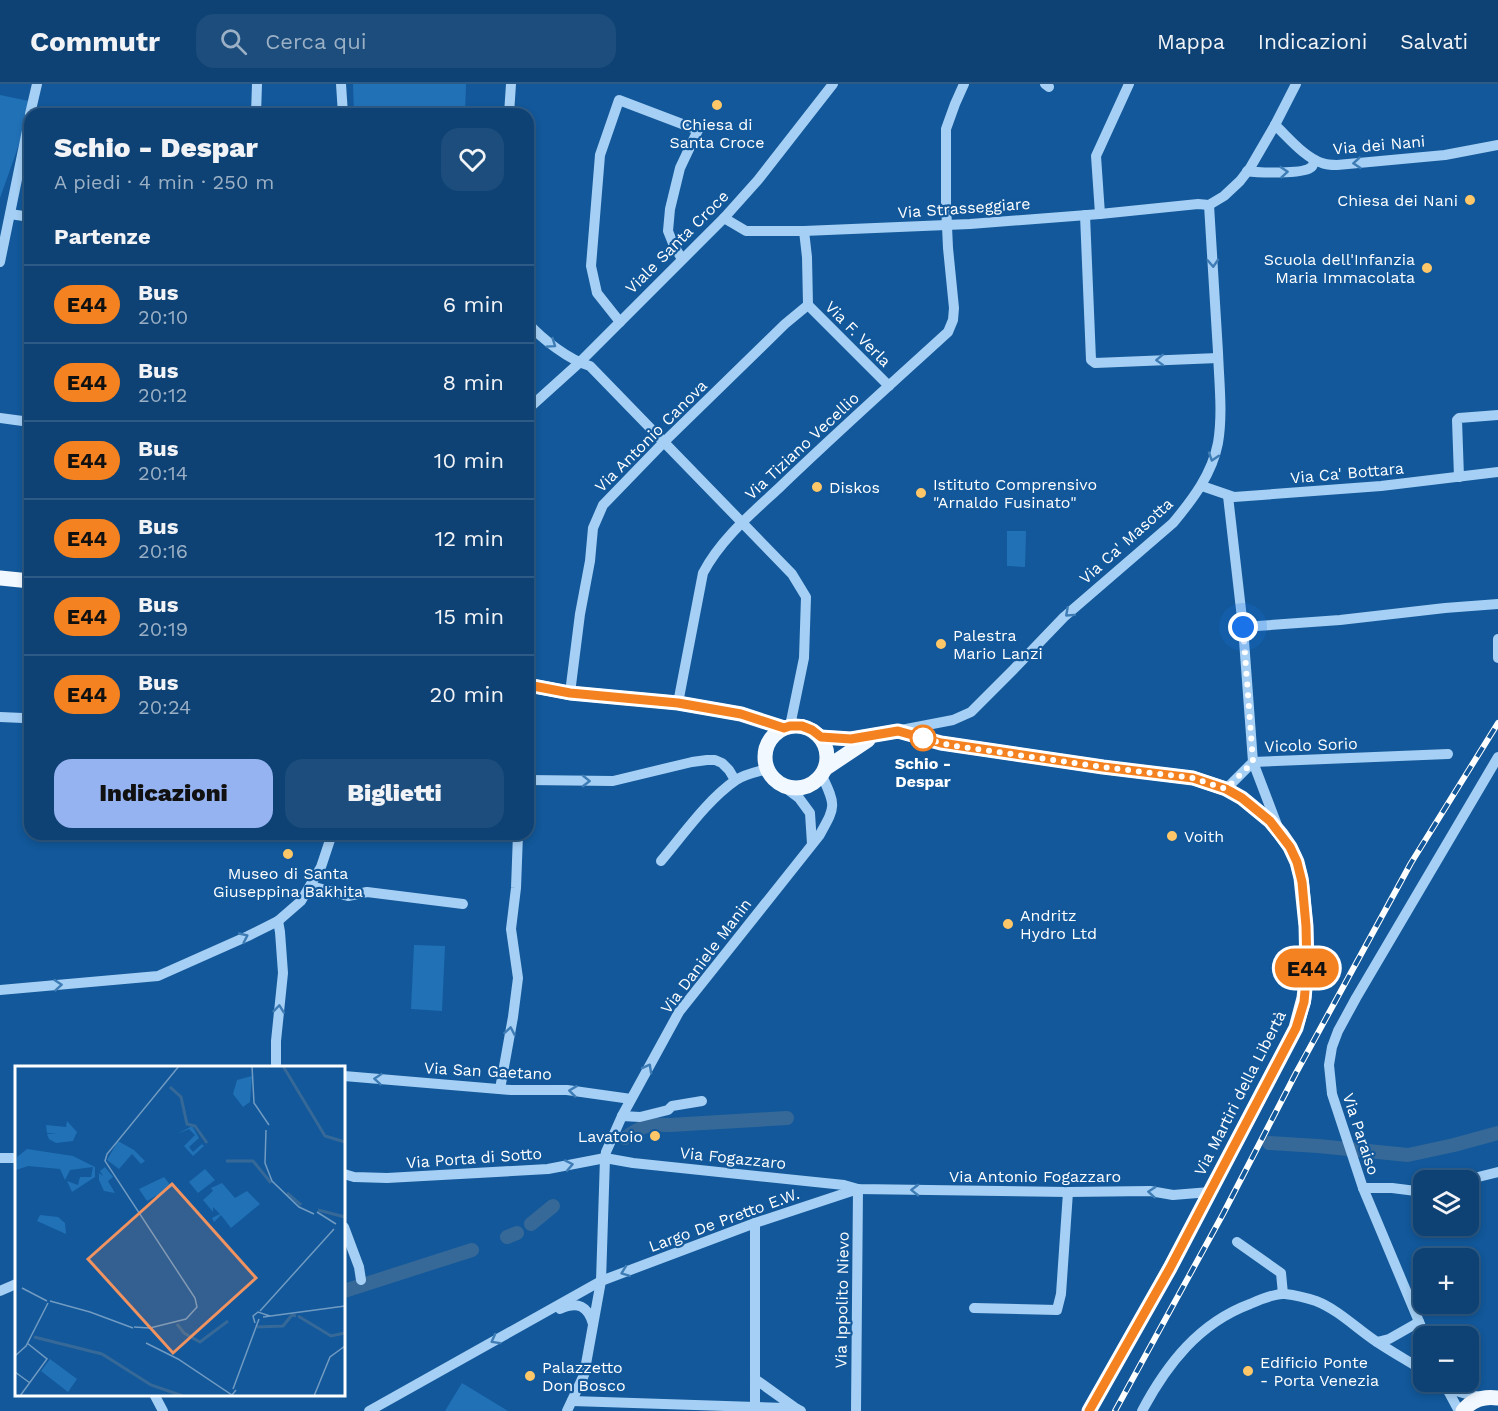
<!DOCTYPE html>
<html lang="it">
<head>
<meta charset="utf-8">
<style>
  body { margin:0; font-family:"Work Sans",sans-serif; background:#1c4d7c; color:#f1f3f6; height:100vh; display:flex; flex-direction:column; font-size:22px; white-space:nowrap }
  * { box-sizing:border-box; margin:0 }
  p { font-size:20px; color:#9bb0c5 }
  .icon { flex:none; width:33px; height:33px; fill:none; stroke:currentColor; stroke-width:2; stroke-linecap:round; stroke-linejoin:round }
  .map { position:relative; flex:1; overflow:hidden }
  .sheet { position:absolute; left:24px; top:24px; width:510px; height:732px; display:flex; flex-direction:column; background:#0e4274; border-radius:18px; box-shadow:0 3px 9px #0003,0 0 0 2px #2e5b86 }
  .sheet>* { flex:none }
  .badge { padding:0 12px; border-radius:20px; font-size:21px; line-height:39px }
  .controls { position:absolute; left:1413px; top:1086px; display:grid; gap:12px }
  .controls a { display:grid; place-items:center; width:66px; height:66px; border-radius:12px; background:#0e4274; box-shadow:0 3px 9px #0003,0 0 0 2px #2e5b86; font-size:30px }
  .you { position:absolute; width:30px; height:30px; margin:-15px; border:4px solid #fff; border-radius:50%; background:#1a73e8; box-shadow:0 0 0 9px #1a73e833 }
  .map>.badge { position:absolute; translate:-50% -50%; box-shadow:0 0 0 3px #fff }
  h2 { padding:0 30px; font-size:22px; line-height:54px }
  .round { display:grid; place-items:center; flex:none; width:63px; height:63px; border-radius:18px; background:#1c4d7c }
  .summary { display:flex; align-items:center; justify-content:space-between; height:102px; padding:0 30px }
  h1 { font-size:28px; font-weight:800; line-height:45px }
  .button { display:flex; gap:12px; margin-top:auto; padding:12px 30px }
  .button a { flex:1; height:69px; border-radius:18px; background:#95b2f1; color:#111; font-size:24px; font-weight:800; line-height:69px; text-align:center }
  .button a+a { background:#1c4d7c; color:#f1f3f6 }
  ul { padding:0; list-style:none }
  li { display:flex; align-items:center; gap:18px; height:78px; padding:0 30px; border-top:2px solid #2e5b86 }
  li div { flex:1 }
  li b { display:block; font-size:22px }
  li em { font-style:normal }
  li .badge { min-width:66px; font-weight:700; text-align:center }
  header { display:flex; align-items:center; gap:36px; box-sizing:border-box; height:84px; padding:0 30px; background:#0e4274; border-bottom:2px solid #2e5b86 }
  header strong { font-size:28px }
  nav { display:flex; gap:33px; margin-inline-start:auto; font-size:21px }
  .search { width:420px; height:54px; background:#1c4d7c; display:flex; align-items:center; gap:15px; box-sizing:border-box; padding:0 21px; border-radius:18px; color:#9bb0c5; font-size:22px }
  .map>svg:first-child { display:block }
</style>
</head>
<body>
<header>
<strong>Commutr</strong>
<div class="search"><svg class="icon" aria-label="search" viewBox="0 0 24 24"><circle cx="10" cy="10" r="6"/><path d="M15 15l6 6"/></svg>Cerca qui</div>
<nav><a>Mappa</a><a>Indicazioni</a><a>Salvati</a></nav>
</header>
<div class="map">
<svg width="1498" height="1327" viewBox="0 0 1498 1327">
  <rect width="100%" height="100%" fill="#12589a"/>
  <g fill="#2171b7">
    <polygon points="353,0 466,0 465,30 354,30"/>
    <polygon points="0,11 34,18 0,114"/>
    <polygon points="1007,447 1026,447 1025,483 1007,482"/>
    <polygon points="414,861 445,862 442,927 411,925"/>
    <polygon points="462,1299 508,1327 445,1327"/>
  </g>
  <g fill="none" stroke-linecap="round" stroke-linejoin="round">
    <g stroke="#366998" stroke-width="14">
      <path d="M625,1054c18,-13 23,-14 45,-13l117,-7"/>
      <polyline points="1269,1059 1318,1062 1408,1071 1454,1061 1498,1049"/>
      <polyline points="531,1140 553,1122"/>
      <polyline points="507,1153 517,1149"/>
      <polyline points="344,1207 472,1166"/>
    </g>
    <g stroke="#a5cff4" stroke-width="10">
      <polyline points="341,0 343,30"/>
      <polyline points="1045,0 1049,3"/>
      <polyline points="30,30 37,0"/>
      <polyline points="256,30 257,0"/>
      <polyline points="509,30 511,0"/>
      <path d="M1275,41c13,12 30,33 47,38 5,2 10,2 15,2l108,-10 53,-10"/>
      <path d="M1247,87c11,2 55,3 63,-3 4,-2 3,-4 4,-8"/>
      <polyline points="1209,121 1224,112 1240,97 1250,84 1275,41 1296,0"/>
      <polyline points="10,130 30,133"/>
      <polyline points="1100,130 1096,72 1129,0"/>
      <polyline points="1085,131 1091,276 1095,279 1218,274"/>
      <polyline points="724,134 746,147 804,147 970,140 1100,130 1198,120 1209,121"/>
      <polyline points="804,147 807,173 808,221 889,302"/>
      <polyline points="0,178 30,32"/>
      <polyline points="620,238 597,209 591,182 600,71 619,16 698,46 680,84 670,125 668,147 674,162 682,175"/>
      <path d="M528,239c14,16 41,37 62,43l202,208 14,23 -2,61 -14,68"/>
      <polyline points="528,325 579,279 724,134 758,96 833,0"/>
      <polyline points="0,334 30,338"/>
      <polyline points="1459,393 1457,336 1459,334 1498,331"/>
      <polyline points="1202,402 1234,413 1381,402 1498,388"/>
      <polyline points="1243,543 1340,536 1445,524 1498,520"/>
      <polyline points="1498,555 1498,574"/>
      <polyline points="570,609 580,530 590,477 593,444 603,421 664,358 785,240 808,221"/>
      <path d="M678,619l25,-130c18,-34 48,-59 76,-85 55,-53 112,-104 169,-156l5,-12 1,-12 -6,-60 -2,-44v-75l9,-25 9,-20"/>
      <polyline points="0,633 23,634 30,634"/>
      <path d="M901,646l52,-10 18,-8 42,-42 51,-53 109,-94c20,-24 39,-49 45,-80 5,-30 1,-61 0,-91 -3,-49 -6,-98 -9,-147"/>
      <polyline points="528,696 613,697 692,678 707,676 715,676 722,679 729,686 735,696"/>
      <polyline points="783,702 799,714 810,729 812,760"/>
      <polyline points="1226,705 1253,678 1243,543 1228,412"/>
      <polyline points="1277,741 1253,678 1448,670"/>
      <path d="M661,777c22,-26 47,-62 75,-81 9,-6 20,-8 31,-11"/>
      <polyline points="311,802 348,812 367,808 463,820"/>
      <polyline points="0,906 158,892 248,852 278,837 301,817 321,783 332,750"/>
      <polyline points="276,984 276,957 283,889 280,848 278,837"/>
      <polyline points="344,992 511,1006 567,1006 631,1015"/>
      <polyline points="500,1005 513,933 518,894 511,845 516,804 518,750"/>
      <polyline points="622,1032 640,1033 668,1026 672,1022 702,1017"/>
      <polyline points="0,1074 16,1074"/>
      <polyline points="344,1090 354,1093 387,1094 548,1085 605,1074 633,1079 844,1101 858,1105 1068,1108 1150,1107 1173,1111 1210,1108"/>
      <polyline points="1466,1096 1498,1088"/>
      <polyline points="1363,1104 1392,1104 1424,1108"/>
      <polyline points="755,1139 755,1324"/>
      <polyline points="344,1143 359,1183 361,1196"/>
      <polyline points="1237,1158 1281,1189 1283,1210"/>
      <polyline points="0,1207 16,1200"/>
      <polyline points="974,1224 1057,1226 1061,1210 1068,1108"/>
      <path d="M560,1225c18,-8 28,-3 33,15"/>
      <polyline points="1425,1252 1363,1104 1332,1010 1329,981 1332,963 1338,947 1356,914 1498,673"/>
      <polyline points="1377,1258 1389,1255 1419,1238"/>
      <polyline points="755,1295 797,1325"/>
      <path d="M1438,1298c13,9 28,12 43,15"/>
      <polyline points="1445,1301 1459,1327"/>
      <polyline points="154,1310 163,1327"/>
      <polyline points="572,1317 786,1324 797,1325 801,1327"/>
      <polyline points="369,1327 601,1197 755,1139 858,1105"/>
      <path d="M567,1327l17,-36 17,-94 4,-123 1,-6 16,-36 57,-104 140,-176c16,-29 18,-29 3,-60"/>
      <polyline points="856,1327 858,1105"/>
      <path d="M1142,1327c25,-47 57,-88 108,-107 9,-4 26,-11 35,-10 9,1 22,4 31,7 23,9 41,28 61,41 15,10 31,19 47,29"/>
    </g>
    <g stroke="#f2f8ff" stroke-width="15">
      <polyline points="0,494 30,497"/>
      <polyline points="528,601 570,609 678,619 741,630 784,644"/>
      <circle cx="796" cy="673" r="31"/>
      <polyline points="821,653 851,655 898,647 941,659 1103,683 1193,694 1226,705 1242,714 1270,737 1281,750 1290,763 1297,778 1301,794 1306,842 1307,885 1304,914 1296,944 1170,1184 1089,1327"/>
      <polyline points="826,684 868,656"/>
      <path d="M1463,1327c9,-12 21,-15 35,-13"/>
    </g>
    <defs>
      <polyline id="rail" points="1115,1327 1223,1130 1296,989 1411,779 1498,639"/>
    </defs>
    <use href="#rail" stroke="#fff" stroke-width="6"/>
    <use href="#rail" stroke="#12589a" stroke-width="4" stroke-dasharray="11" stroke-linecap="butt"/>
  </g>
  <defs><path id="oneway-chevron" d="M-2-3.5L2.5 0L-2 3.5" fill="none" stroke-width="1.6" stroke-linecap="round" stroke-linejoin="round" transform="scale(1.5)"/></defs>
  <g stroke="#3e7cb5">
    <use href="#oneway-chevron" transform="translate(1357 79) rotate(175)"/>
    <use href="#oneway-chevron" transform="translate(1284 88) rotate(-5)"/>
    <use href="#oneway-chevron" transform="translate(1213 179) rotate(87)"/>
    <use href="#oneway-chevron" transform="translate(552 260) rotate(35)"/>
    <use href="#oneway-chevron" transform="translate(1160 276) rotate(178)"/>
    <use href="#oneway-chevron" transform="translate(1213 373) rotate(108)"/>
    <use href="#oneway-chevron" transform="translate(1069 529) rotate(138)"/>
    <use href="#oneway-chevron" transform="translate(586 697) rotate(1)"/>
    <use href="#oneway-chevron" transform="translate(244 853) rotate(-25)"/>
    <use href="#oneway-chevron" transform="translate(58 901) rotate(-5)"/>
    <use href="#oneway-chevron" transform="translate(279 925) rotate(-84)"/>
    <use href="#oneway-chevron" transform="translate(510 947) rotate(-80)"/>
    <use href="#oneway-chevron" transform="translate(648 984) rotate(-61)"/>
    <use href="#oneway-chevron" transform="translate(378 995) rotate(-175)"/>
    <use href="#oneway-chevron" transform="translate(573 1007) rotate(-173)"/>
    <use href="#oneway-chevron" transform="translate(569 1081) rotate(-11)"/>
    <use href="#oneway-chevron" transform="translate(915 1106) rotate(-179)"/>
    <use href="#oneway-chevron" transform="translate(1152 1108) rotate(-175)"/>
    <use href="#oneway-chevron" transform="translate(625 1188) rotate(159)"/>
    <use href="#oneway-chevron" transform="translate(495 1256) rotate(151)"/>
  </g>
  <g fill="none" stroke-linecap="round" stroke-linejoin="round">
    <defs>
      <polyline id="line" points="528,601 570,609 678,619 741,630 784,644 790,642 802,642 812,646 821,653 851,655 898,647 941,659 1103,683 1193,694 1226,705 1242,714 1270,737 1290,763 1297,778 1302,798 1306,842 1307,885 1304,918 1296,944 1170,1184 1089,1327"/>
    </defs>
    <use href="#line" stroke="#fff" stroke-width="14"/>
    <use href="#line" stroke="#f58220" stroke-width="9"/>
    <polyline stroke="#fff" stroke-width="6" stroke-dasharray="0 10.8" points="923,654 919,653 941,659 955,662 1103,683 1193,694 1226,705 1253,678 1243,543"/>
  </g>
  <g fill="#ffc768" stroke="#12589a" stroke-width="2">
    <circle cx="717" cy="21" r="6"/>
    <circle cx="1470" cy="116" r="6"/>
    <circle cx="1427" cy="184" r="6"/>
    <circle cx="817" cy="403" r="6"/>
    <circle cx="921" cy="409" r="6"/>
    <circle cx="941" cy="560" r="6"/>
    <circle cx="1172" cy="752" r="6"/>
    <circle cx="288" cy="770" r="6"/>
    <circle cx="1008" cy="840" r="6"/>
    <circle cx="655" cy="1052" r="6"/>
    <circle cx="1248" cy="1287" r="6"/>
    <circle cx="530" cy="1292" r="6"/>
  </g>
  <circle fill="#fff" stroke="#f58220" stroke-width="3" cx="923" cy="654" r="12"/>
  <g text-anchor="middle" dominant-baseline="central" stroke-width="4.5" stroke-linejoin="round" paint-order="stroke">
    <g font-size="16" fill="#fff" stroke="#12589a" text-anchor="start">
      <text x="717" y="40" text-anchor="middle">Chiesa di<tspan x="717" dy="18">Santa Croce</tspan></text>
      <text x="1458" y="116" text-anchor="end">Chiesa dei Nani</text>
      <text x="1415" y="175" text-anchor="end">Scuola dell'Infanzia<tspan x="1415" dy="18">Maria Immacolata</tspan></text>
      <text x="933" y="400">Istituto Comprensivo<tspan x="933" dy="18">"Arnaldo Fusinato"</tspan></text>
      <text x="829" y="403">Diskos</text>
      <text x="953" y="551">Palestra<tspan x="953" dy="18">Mario Lanzi</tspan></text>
      <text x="1184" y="752">Voith</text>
      <text x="288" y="789" text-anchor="middle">Museo di Santa<tspan x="288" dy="18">Giuseppina Bakhita</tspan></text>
      <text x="1020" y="831">Andritz<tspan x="1020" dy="18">Hydro Ltd</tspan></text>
      <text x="643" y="1052" text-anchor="end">Lavatoio</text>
      <text x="1260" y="1278">Edificio Ponte<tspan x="1260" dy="18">- Porta Venezia</tspan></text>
      <text x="542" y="1283">Palazzetto<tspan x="542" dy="18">Don Bosco</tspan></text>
    </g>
    <g font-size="16" fill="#fff" stroke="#12589a">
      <text transform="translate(1379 61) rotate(-5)">Via dei Nani</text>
      <text transform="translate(964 124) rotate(-4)">Via Strasseggiare</text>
      <text transform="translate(677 158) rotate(-45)">Viale Santa Croce</text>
      <text transform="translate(858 250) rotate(45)">Via F. Verla</text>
      <text transform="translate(651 352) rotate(-45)">Via Antonio Canova</text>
      <text transform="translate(802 362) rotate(-43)">Via Tiziano Vecellio</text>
      <text transform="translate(1347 389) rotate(-5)">Via Ca' Bottara</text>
      <text transform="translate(1126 457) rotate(-42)">Via Ca' Masotta</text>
      <text transform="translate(1311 661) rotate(-2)">Vicolo Sorio</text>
      <text transform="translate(706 872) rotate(-53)">Via Daniele Manin</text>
      <text transform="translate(488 987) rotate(3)">Via San Gaetano</text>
      <text transform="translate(1240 1009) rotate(-63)">Via Martiri della Libertà</text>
      <text transform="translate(1361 1050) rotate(72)">Via Paraiso</text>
      <text transform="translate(474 1074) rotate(-4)">Via Porta di Sotto</text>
      <text transform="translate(733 1074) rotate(6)">Via Fogazzaro</text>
      <text x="1035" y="1092">Via Antonio Fogazzaro</text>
      <text transform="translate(724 1136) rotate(-20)">Largo De Pretto E.W.</text>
      <text transform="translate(842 1216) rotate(-89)">Via Ippolito Nievo</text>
    </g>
    <g font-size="16" font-weight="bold" fill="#fff" stroke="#12589a">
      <text x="923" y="679">Schio -<tspan x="923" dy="18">Despar</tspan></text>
    </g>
  </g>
  <g transform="translate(15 982)">
    <rect width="330" height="330" fill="#12589a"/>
    <path d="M237,10l-2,26 -7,5 -10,-13 4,-14zM52,55l10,11 -4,9 -17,2 -7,-4 -2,-5h10l-10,-1 -1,-8 20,2zM177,60l7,12 -10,9 4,5 9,-8 2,2 -11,10 -9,-10 11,-11 -6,-6 -12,5zM103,75l16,9 11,11 -4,3 -9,-10 -13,15 -12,-9zM12,83l46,7 22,11v10l-23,15 -5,-11 11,4 2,-8h11l2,-10 -23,3 -5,10 -5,-11 -32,-3 -12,4 1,-13zM90,101l8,10 -5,4 7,12 -11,-2 -5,-11v-7l4,3 -3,-5zM190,103l10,11 -17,13 -9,-11zM149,111l8,10 -25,14 -8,-12zM207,117l13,15 12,-7 13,13 -29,24 -10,-13 -7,7 -2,-4 8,-4 -7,-7v5l-10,-12 10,-9 -2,-3zM25,149l18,2 7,6 1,11 -29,-13zM35,293l27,20 -9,13 -27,-21z" fill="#2171b7"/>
    <path fill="none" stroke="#366998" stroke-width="3" d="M268,0l42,70 20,6M155,21l11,10 6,27 8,2 12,17M211,95h27l18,22M272,127l14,12M303,144l27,7M283,250l33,20 14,-3M162,258l7,9 16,9 28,-21M242,261l26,-1 9,-11 4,1M19,271l68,17 49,31 32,11"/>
    <path fill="none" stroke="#719bc2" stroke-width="1.5" d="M237,0l2,37 15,22M251,64l-1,33 7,18 27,26 15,7M302,146l19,12M7,222l25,13M35,235l40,11M245,245l74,-82M75,246l43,16M248,251l82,-11M240,257l-2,-7 5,-4 12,4M119,261l16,1 36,-9 11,-12 -2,-9 -90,-137 2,-7 72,-88M131,277l32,16 54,36 4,-5M0,290l11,-10 22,-43M0,306l15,11M218,323l26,-70M5,330l27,-37 -20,-16M299,330l16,-39 15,-11"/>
    <path fill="#f09361" fill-opacity="0.15" stroke="#f09361" stroke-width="3" d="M157,118l84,94 -83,75 -85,-94z"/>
    <rect width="330" height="330" fill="none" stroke="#fff" stroke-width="3"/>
  </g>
</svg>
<div class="controls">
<a><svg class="icon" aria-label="layers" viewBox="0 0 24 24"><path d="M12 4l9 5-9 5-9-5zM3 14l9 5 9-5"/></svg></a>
<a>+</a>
<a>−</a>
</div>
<div class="you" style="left:1243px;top:543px"></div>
<b class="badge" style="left:1307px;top:884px;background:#f58220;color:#111">E44</b>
<section class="sheet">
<div class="summary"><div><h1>Schio - Despar</h1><p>A piedi · 4 min · 250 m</p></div><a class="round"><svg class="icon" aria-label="heart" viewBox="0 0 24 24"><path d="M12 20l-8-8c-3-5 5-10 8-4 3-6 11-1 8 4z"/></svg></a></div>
<h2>Partenze</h2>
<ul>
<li><span class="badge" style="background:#f58220;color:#111">E44</span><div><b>Bus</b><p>20:10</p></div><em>6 min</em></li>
<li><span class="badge" style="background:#f58220;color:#111">E44</span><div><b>Bus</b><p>20:12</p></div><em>8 min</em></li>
<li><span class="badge" style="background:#f58220;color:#111">E44</span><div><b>Bus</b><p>20:14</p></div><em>10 min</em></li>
<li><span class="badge" style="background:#f58220;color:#111">E44</span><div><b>Bus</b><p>20:16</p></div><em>12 min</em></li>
<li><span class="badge" style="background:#f58220;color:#111">E44</span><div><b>Bus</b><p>20:19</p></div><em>15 min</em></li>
<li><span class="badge" style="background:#f58220;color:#111">E44</span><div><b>Bus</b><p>20:24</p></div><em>20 min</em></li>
</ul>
<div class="button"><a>Indicazioni</a><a>Biglietti</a></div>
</section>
</div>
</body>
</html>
